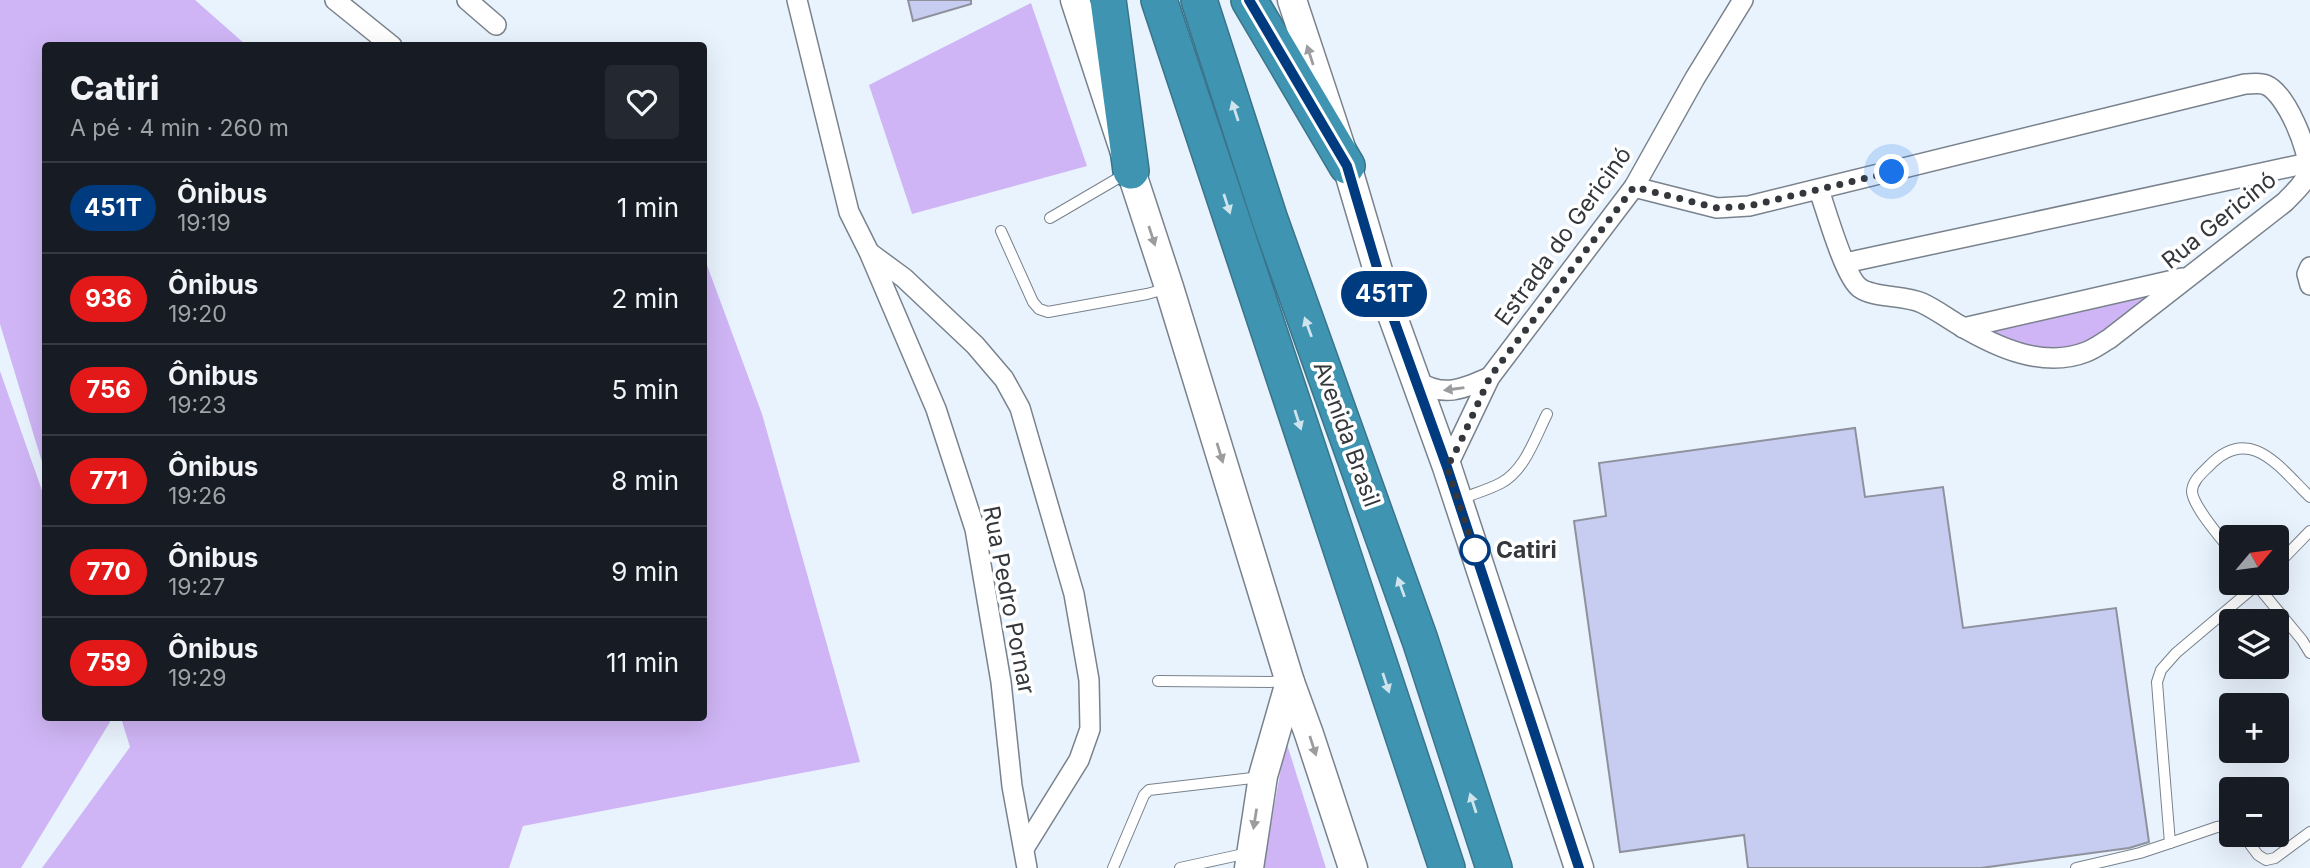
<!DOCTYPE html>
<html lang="pt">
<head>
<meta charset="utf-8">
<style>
  body { margin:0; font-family:Inter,sans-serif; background:#242831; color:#f1f3f6; height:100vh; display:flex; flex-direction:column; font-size:26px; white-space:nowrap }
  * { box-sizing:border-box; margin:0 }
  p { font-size:23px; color:#9ea1a6 }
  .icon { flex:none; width:38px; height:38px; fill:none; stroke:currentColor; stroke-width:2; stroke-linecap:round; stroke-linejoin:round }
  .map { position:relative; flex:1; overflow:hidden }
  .details { position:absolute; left:42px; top:42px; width:665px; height:679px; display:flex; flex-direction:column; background:#171b24; border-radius:7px; box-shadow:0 7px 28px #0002 }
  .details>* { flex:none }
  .badge { padding:0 14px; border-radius:23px; font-size:24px; line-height:46px }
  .needle { width:46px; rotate:61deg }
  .fabs { position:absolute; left:2219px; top:525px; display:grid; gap:14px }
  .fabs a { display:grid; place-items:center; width:70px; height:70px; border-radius:7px; background:#171b24; box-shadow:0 7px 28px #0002; font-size:35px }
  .you { position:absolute; width:35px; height:35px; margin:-18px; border:5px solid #fff; border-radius:50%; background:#1a73e8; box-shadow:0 0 0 10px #1a73e833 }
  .map>.badge { position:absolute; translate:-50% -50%; box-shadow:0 0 0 4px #fff }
  .round { display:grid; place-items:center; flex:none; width:74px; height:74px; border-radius:7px; background:#242831 }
  .overview { display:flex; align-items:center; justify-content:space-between; height:119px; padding:0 28px }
  h1 { font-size:33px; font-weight:800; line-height:52px }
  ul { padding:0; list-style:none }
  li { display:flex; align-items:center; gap:21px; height:91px; padding:0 28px; border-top:2px solid #363941 }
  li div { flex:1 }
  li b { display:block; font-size:26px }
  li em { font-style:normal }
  li .badge { min-width:77px; font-weight:700; text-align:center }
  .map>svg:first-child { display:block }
</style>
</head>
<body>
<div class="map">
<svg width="2310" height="868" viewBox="0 0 2310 868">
  <rect width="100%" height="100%" fill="#e9f3fe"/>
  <g fill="#cfb5f5">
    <polygon points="0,0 195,0 246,45 46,46 45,472 0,324"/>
    <polygon points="1031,3 1087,166 912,214 869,85"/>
    <polygon points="704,257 762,414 860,762 523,826 509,868 42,868 130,747 121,718 704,718"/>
    <polygon points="2190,277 2062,359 1963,328"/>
    <polygon points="0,371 45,499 46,718 109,718 110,722 21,868 0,868"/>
    <polygon points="1286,741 1326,868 1263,868"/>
  </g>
  <g fill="#c6cdf0" stroke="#8f919d" stroke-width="2">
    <polygon points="908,0 971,0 971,4 913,21"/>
    <polygon points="1855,428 1865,497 1943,487 1963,628 2116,608 2149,842 2129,848 1981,868 1748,868 1744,835 1620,852 1574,521 1606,516 1599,463"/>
  </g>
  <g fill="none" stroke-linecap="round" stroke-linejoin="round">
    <defs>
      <g id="lane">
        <polyline points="1050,218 1127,173"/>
        <polyline points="1001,231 1033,302 1039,309 1048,312 1147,294 1165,289"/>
        <path d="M1459,500c13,-6 29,-10 42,-17 24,-13 34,-45 46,-69"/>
        <path d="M2231,551c-10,-13 -37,-43 -39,-59 0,-11 10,-19 17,-26 41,-43 71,2 101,31"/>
        <polyline points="2277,565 2310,531"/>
        <polyline points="2255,583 2302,640 2310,653"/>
        <polyline points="1158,681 1287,682"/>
        <polyline points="2243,835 2258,855 2266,860 2275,858 2310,832"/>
        <polyline points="2170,843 2217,827 2231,825"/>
        <polyline points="1113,868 1144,795 1149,790 1261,777"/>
        <polyline points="1180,868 1248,853"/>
        <polyline points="2076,868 2140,853 2170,843 2159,708 2157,682 2161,670 2176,653 2259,583"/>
      </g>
      <g id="street">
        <polyline points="335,0 392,46"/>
        <polyline points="467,0 496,25"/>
        <polyline points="797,0 849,212 869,252 936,409 975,529 1001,682 1012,786 1027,868"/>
        <path d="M1634,187l83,21 32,-2 496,-122c6,0 15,-2 21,1 20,8 44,66 42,86 -2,12 -15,22 -23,31l-176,137c-7,4 -15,10 -23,13 -43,17 -90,-5 -127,-27 -12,-7 -24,-16 -37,-22 -17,-8 -49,-5 -62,-15 -15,-10 -34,-78 -41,-98"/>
        <polyline points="870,253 904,278 975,345 1004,379 1020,408 1074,594 1089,680 1090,729 1079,760 1025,847"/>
        <polyline points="1845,263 2308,163"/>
        <polyline points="2310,267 2307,274 2310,285"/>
        <polyline points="1963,328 2182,278"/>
        <path d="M1417,381c27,17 46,8 73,-4"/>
        <polyline points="1447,467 1490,377 1634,187 1695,78 1743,0"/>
      </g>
      <g id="secondary">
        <polyline points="1075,0 1169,287 1290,682 1309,734 1353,868"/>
        <polyline points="1292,0 1347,166 1386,298 1447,467 1579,868"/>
        <polyline points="1249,868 1263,776 1290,682"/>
      </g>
      <g id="highway">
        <polyline points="1108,0 1131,171"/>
        <polyline points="1159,0 1447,868"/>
        <polyline points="1199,0 1270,220 1420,640 1494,868"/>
        <polyline points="1249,0 1347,166"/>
      </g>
    </defs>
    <use href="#lane" stroke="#79828c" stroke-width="12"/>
    <use href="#street" stroke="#79828c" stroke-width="22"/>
    <use href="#secondary" stroke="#79828c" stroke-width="31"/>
    <use href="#highway" stroke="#3b7489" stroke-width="38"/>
    <use href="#lane" stroke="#fff" stroke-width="10"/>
    <use href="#street" stroke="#fff" stroke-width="19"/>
    <use href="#secondary" stroke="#fff" stroke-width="28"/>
    <use href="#highway" stroke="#3f94b2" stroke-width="35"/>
  </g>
  <defs><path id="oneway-solid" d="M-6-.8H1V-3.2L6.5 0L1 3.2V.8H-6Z" transform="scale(1.75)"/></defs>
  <g fill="#9a9c9e">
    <use href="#oneway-solid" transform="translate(1310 55) rotate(-108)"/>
    <use href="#oneway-solid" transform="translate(1152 236) rotate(72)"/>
    <use href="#oneway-solid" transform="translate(1454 389) rotate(172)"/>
    <use href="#oneway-solid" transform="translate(1220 453) rotate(73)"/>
    <use href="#oneway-solid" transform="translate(1313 746) rotate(72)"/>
    <use href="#oneway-solid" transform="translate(1255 819) rotate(99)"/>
  </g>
  <g fill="#cfe4ec">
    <use href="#oneway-solid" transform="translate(1235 111) rotate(-108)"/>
    <use href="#oneway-solid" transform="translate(1227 204) rotate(72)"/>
    <use href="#oneway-solid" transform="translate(1308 327) rotate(-110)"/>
    <use href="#oneway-solid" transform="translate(1298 420) rotate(72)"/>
    <use href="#oneway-solid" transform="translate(1401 587) rotate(-110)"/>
    <use href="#oneway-solid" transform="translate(1386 683) rotate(72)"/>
    <use href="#oneway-solid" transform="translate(1473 803) rotate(-108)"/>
  </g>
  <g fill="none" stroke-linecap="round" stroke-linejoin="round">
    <defs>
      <polyline id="line" points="1249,0 1347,166 1386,298 1447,467 1579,868"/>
    </defs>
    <use href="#line" stroke="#fff" stroke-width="16"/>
    <use href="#line" stroke="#003b80" stroke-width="10"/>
    <polyline stroke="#34383c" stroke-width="7" stroke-dasharray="0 12.6" points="1475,550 1475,553 1447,467 1460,443 1490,377 1634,187 1717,208 1749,206 1892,172"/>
  </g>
  <circle fill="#fff" stroke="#003b80" stroke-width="3.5" cx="1475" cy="550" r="14"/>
  <g text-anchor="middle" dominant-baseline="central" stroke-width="7" stroke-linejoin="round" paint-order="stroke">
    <g font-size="23" fill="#34383c" stroke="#fff">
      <text transform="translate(2219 220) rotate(-39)">Rua Gericinó</text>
      <text transform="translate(1563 236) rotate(-54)">Estrada do Gericinó</text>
      <text transform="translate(1347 434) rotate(70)">Avenida Brasil</text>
      <text transform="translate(1009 600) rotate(79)">Rua Pedro Pornar</text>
    </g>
    <g font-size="23" font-weight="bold" fill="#34383c" stroke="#fff" text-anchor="start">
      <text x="1496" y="550">Catiri</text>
    </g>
  </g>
</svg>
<div class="fabs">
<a><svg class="needle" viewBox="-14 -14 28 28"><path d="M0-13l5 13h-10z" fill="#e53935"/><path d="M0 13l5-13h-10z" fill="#9ea1a6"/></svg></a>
<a><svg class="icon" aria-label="layers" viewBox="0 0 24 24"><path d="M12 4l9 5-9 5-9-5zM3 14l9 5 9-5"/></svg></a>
<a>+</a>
<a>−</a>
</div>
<div class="you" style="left:1892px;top:172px"></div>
<b class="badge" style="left:1384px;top:294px;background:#003b80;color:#fff">451T</b>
<section class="details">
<div class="overview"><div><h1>Catiri</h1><p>A pé · 4 min · 260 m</p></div><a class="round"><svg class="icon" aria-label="heart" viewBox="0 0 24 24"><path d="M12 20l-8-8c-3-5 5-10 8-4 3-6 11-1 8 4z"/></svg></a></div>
<ul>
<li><span class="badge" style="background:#003b80;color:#fff">451T</span><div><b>Ônibus</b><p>19:19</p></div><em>1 min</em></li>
<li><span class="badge" style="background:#e31919;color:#fff">936</span><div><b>Ônibus</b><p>19:20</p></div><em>2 min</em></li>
<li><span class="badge" style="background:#e31919;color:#fff">756</span><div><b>Ônibus</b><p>19:23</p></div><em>5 min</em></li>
<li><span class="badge" style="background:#e31919;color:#fff">771</span><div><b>Ônibus</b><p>19:26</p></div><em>8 min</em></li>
<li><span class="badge" style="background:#e31919;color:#fff">770</span><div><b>Ônibus</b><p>19:27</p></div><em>9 min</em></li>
<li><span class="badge" style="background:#e31919;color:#fff">759</span><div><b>Ônibus</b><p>19:29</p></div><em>11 min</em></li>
</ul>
</section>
</div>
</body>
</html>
